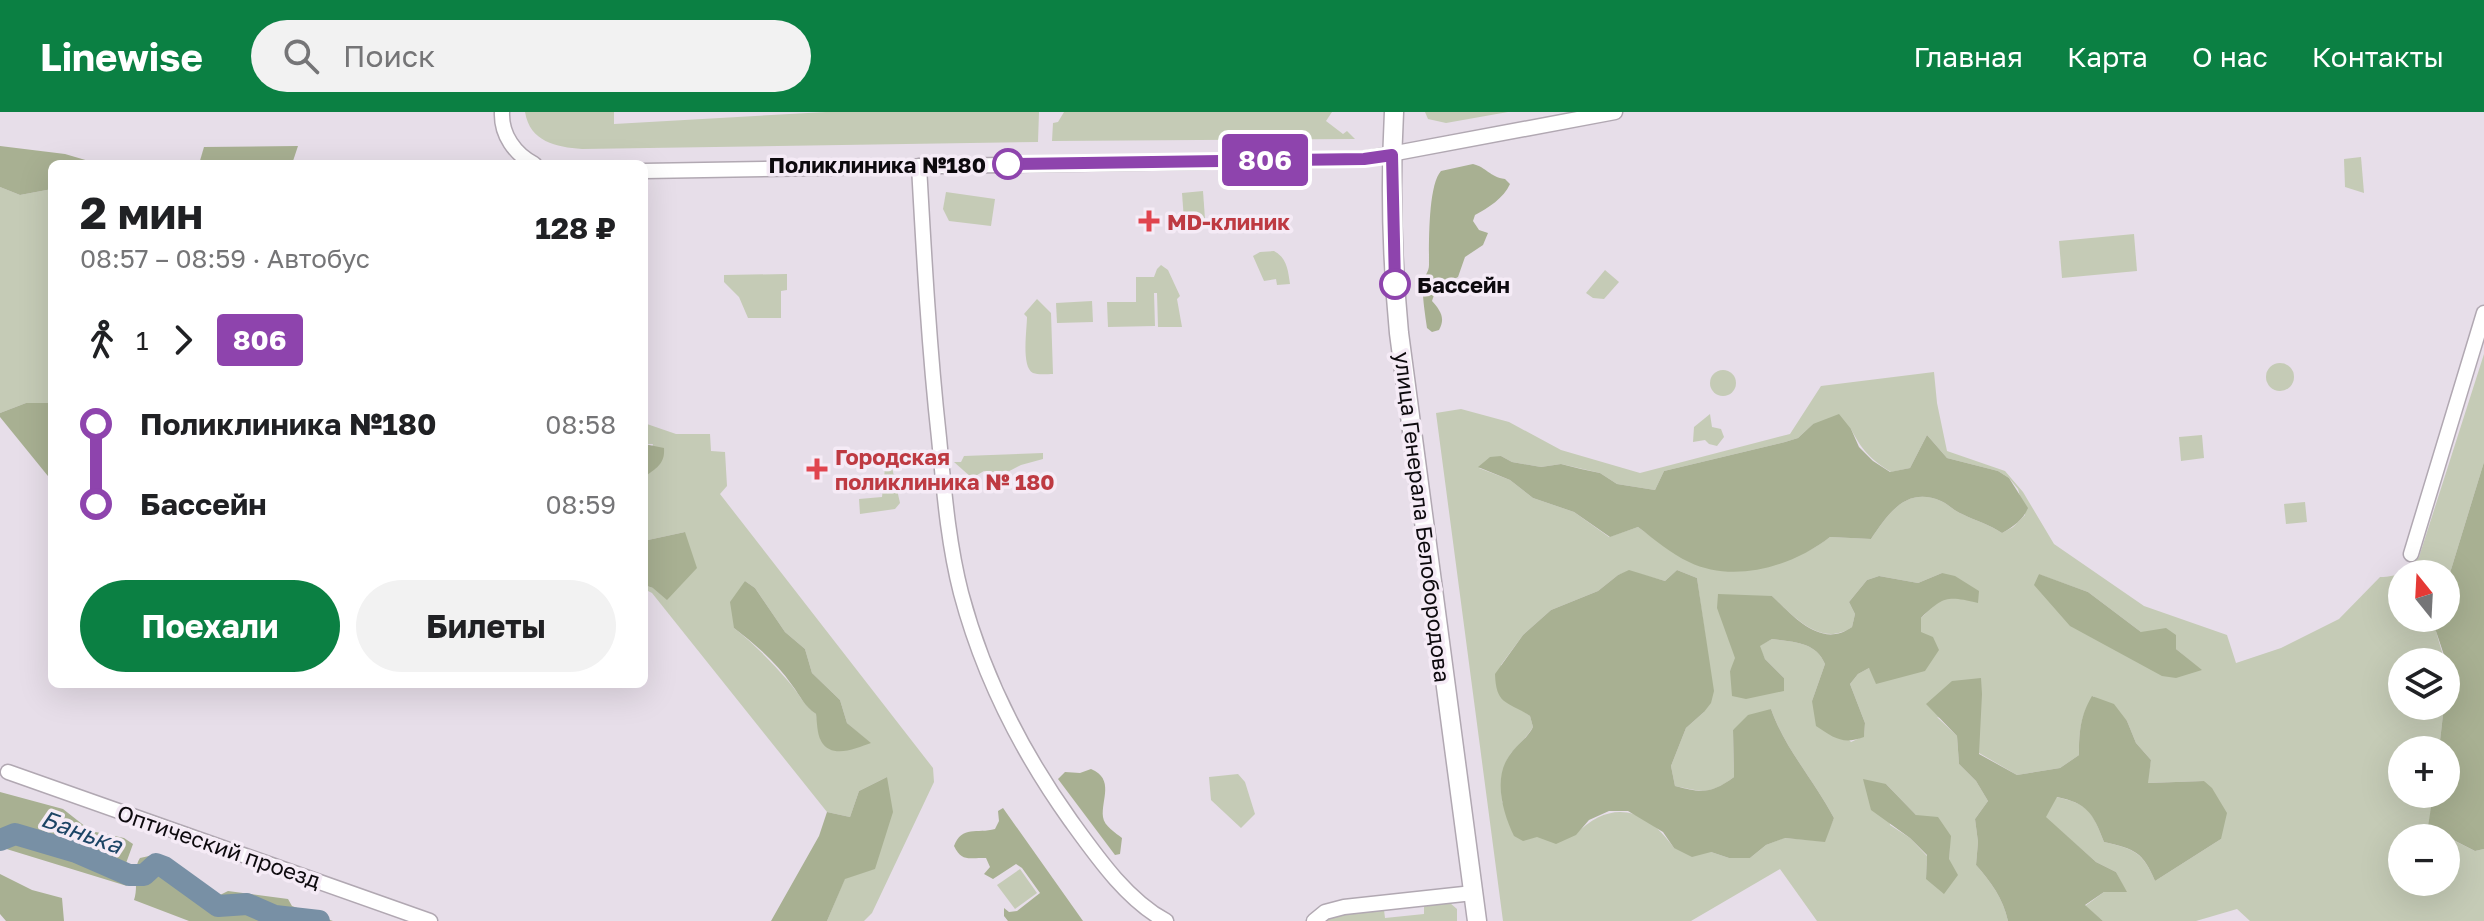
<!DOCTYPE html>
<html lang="ru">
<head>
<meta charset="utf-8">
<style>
  body { margin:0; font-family:"Golos Text",sans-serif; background:#f2f2f2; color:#202124; height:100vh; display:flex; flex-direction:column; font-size:30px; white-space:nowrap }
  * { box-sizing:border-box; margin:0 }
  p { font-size:26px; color:#757577 }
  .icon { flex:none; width:44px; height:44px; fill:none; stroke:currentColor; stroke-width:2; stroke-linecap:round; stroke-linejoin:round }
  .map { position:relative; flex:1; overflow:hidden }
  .sheet { position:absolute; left:48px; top:48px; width:600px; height:528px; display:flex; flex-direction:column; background:#fff; border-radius:12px; box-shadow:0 8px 32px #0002 }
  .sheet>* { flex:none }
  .badge { padding:0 16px; border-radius:6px; font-size:28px; line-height:52px }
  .needle { width:52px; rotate:342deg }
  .buttons { position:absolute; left:2388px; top:448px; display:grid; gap:16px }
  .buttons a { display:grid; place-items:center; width:72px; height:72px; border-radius:50%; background:#fff; box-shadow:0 8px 32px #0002; font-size:40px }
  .map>.badge { position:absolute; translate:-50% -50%; box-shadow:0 0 0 4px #fff }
  .legs { display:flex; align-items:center; gap:12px; height:88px; padding:0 32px; font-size:26px }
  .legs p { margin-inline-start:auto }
  .head { display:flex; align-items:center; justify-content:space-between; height:136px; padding:0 32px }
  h1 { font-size:44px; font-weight:700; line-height:60px }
  .action { display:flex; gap:16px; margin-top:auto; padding:16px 32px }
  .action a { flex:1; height:92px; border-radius:48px; background:#0b8043; color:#fff; font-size:32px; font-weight:700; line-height:92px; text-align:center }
  .action a+a { background:#f2f2f2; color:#202124 }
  ul { padding:0 32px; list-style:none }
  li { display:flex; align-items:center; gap:28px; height:80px; font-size:30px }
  li i { display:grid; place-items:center; width:12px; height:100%; margin:0 10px; background:currentColor }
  li i::after { content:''; width:20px; height:20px; margin:-10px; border:6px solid; border-radius:50%; background:#fff }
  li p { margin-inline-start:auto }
  li:first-child i { background:linear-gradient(#0000 50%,currentColor 0) }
  li:last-child i { background:linear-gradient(currentColor 50%,#0000 0) }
  header { display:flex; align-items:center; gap:48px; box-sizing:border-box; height:112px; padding:0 40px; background:#0b8043; color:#fff }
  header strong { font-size:38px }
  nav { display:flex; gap:44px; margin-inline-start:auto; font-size:28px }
  .search { width:560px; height:72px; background:#f2f2f2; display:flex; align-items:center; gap:20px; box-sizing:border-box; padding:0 28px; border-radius:44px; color:#757577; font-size:30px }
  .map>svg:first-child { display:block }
</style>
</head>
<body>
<header>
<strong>Linewise</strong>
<div class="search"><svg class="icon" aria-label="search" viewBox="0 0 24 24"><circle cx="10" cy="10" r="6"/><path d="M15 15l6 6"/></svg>Поиск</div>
<nav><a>Главная</a><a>Карта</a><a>О нас</a><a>Контакты</a></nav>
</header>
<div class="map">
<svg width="2484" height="809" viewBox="0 0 2484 809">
  <rect width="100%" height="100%" fill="#e7dee9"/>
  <g fill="#c5cbb6" fill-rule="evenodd">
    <path d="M525,0h89v12l212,-12h213l-1,30 -456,7c-26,-2 -52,-7 -57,-37z"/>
    <polygon points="1064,0 1332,0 1326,9 1343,22 1347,19 1355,27 1052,29 1053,11 1058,10"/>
    <polygon points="1425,0 1508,0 1446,11 1428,7"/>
    <polygon points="2361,45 2364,81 2345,75 2344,47"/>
    <polygon points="0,75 20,83 52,77 52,291 26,291 0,301"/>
    <polygon points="1203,79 1205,107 1184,108 1182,81"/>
    <polygon points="946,80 995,87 991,114 949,109 943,97"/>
    <polygon points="2134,122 2137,159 2062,166 2059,129"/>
    <path d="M1274,139c13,7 14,19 16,33l-13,1 -1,-6 -12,2 -11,-25 7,-4z"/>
    <polygon points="1161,153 1168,158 1180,184 1177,187 1182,215 1158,215 1157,181 1154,181 1155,214 1108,215 1107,190 1136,190 1136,165 1154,165 1157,157"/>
    <polygon points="1605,158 1619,170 1604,187 1593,186 1586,181"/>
    <polygon points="787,162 787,178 781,179 781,206 748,206 739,185 724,170 724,163"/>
    <path d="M1037,187l14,14 2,61c-6,0 -15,1 -20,-1 -12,-6 -6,-44 -6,-56l-3,-3z"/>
    <polygon points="1092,189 1093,210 1057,211 1056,191"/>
    <path d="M2484,242v108l-38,124v-12h-44v44h34c-4,14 12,40 10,61v-17h-44v44h42l-5,44h-37v44h31l-4,34 46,23 9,-2v72h-234l-13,-12 -41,12h-93l-18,-15 19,-14h22l-10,-20 -20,-10 -51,-45 11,-20c33,7 36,14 48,45 30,7 39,10 51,39l66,-42 -17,-58 -57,2 4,-23 -15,-17 -9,-22 -34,-25c-13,20 -14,37 -14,59l-19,13 -43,7 -38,-22v-23l-42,-13 20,19 2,28 17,17 12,20 -13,18 3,23 -2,23c15,17 27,33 32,56h-191l-37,-52 -89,52h-188l-67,-508 25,-4 48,13 52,28 79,23 150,-39 31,-48 113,-14 3,31 10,48 58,20 18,21 31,52 90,62 83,29 9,28 45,-15 58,-29 41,-42c19,0 27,-6 39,-20zM1813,312l38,5c10,20 20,31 40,43l19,-4 17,-33 20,23 51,13 11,7 9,11 7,26 -12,12 -11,6c-13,-9 -26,-12 -40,-19 -8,-3 -14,-10 -21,-13 -35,-15 -53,13 -70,38l-41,-2c-18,14 -34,20 -56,27 -59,19 -89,-3 -136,-37l-29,10 -35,-25 -41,-14 -23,-18 -31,-12 22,-12 11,6 29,5 20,-3 39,9 17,11 38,6 9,-19 121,-29 13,-4zM1677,458l20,8 11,78 -4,56 -18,16 -15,38 4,20c27,6 35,9 59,-9l-1,-47 38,-21c14,40 43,71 63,109l-10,23 -40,-3 -18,7 -16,13h-21l-18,-6 -37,-4c-28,-40 -63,-50 -99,-13l-38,2 -35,-35c-1,-16 -1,-37 10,-50 8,-9 15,-15 21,-25l-3,-11 -10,-7 -19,-44 22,-30 28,-25 47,-19 20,-16 11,-4 36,10zM1942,461l10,24 -12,3 -19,18v14l-45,51 -3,-12 -4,-3 -11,6 -8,10 15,39 -1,13 -13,6 -39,-41 13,-37c-9,-22 -31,-22 -53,-25l-13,7 6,13 19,19 -54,-7 42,-75c22,21 49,52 80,31l3,-13 -6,-12 18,-22 12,-4 39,7zM2038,462l50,18 53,40 35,17 25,21zM1886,672l30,31 34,21 -1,23 -23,19 1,-22 -17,-18 -20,-13zM2402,726h44v44h-44z"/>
    <circle cx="2280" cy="265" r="14"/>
    <circle cx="1723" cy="271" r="13"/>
    <polygon points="1710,302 1712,315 1721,317 1724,325 1717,334 1709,332 1705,328 1693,330 1694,315"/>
    <path d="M644,311l32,11h34l1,17 14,1 2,34 -7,8 213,274 1,14 -62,131 -8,8h-37l60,-144 -28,14 -9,26 -23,-5 -175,-219 -8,-4v-4l9,3 32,-56 -37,8 -4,-1v-64h2l7,-31h-9zM745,469l10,7 30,44 20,17 7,24 28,27 7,23 23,20 -49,-2 -5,-27c-13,-9 -17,-21 -28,-33 -17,-20 -34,-37 -54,-53z"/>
    <polygon points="2202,323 2204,346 2181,349 2179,325"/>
    <polygon points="1043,341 1043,347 1021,353 996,366 984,359 972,366 954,350 961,350 964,344"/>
    <polygon points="886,346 891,351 900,391 895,397 860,402 859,387 882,385"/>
    <polygon points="2305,390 2307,410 2286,412 2284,392"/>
    <polygon points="1238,662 1245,670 1255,702 1241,716 1211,688 1209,665"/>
    <polygon points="1020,757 1037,781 1015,797 997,773"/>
    <polygon points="1450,791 1457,797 1457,809 1324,809 1338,802 1384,798 1385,806 1424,802 1424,794"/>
  </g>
  <g fill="#a8b092">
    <polygon points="0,34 65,42 99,52 52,52 52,77 20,83 0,75"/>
    <polygon points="298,34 292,52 199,52 204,35"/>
    <path d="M1473,52c13,3 17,13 32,15l5,5c-6,14 -22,24 -35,31l-2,6 6,9 9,3 -5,12 -18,12 -7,20 -12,6 -7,-3 -7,21c8,9 14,17 7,29l-7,2 -5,-4c-2,-14 -5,-32 -4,-45 1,-7 6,-11 6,-18 0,-21 -1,-80 12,-94z"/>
    <polygon points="26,291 52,291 52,369 0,305 0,301"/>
    <path d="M1839,302l12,15 8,18 14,14 17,11 20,-4 17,-33 20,23 51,13 11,7 19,30c-5,12 -15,19 -26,25 -13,-9 -26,-12 -40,-19 -8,-3 -14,-10 -21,-13 -35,-15 -53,13 -70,38l-41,-2c-37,29 -96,47 -141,25 -18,-8 -35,-23 -51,-35l-28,10 -36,-25 -41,-14 -23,-18 -32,-13 12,-10 11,-1 11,6 29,5 20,-3 20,5 19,4 17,11 38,6 9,-19 121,-29 13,-4 15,-14z"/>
    <path d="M644,332l20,4c1,15 -6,19 -18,28z"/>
    <polygon points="2484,350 2484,737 2475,739 2428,715 2433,682 2446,682 2446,638 2439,638 2444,594 2446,594 2447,552 2434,513 2436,506 2446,506 2446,474"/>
    <polygon points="685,420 697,456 667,488 653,476 644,473 644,427 648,428"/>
    <path d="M1629,458l36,11 12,-11 20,8 17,113 -3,12 -7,9 -18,16 -15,38 4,20c27,7 36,8 59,-9l-1,-47 15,-15 23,-6c14,40 43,71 63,109l-9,24 -40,-4 -19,7 -16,13h-21l-18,-6 -19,5 -18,-9 -11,-16 -35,-21h-19l-20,9 -13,15 -20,9 -19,-7 -14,4 -9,-5c-11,-23 -21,-57 -5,-80 7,-11 18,-17 24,-29l-3,-11c-22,-15 -34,-10 -35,-42l28,-39 28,-25 47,-19 20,-16z"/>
    <path d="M1942,461l13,3 24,15 -1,12c-31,-7 -34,-7 -57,15v14l12,5 6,13 -14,21 -49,13 -7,-16 -11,6 -8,10 15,39 -1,14c-21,8 -30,1 -48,-11l-4,-25 13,-37c-9,-22 -31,-22 -53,-25l-12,7 5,13 19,19v13l-38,8 -14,-3 -2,-25 5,-13 -18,-50 1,-14 54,2c22,21 49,53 80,31l3,-13 -6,-12 18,-22 12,-4 39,7z"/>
    <polygon points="2039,462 2088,480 2141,520 2166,516 2176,523 2176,537 2202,558 2176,566 2162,564 2070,514 2034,473"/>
    <path d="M745,469l10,7 30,44 20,17 7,24 28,27 7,23 24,20c-15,5 -39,17 -50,-2 -4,-7 -4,-20 -5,-27 -12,-8 -15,-17 -24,-29 -15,-22 -37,-41 -58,-57l-4,-26z"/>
    <path d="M1981,566l1,16 -3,60 38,21 43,-7 19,-13c0,-22 1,-39 13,-59l22,8 13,17 9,22 15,17 -3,23 56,-2 8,7 15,25 -6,26 -66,42c-12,-29 -20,-32 -51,-39 -11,-29 -17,-39 -47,-45l-11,20 50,45 20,10 11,20h-23l-19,13 18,16h-95c-5,-23 -17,-39 -32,-56l2,-23 -3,-23 13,-18 -12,-20 -17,-17 -2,-28 -31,-32 26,-23z"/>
    <path d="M1091,657c24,10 10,31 12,48 1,9 13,16 19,21l-2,16 -5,1 -57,-76 7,-7 15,1z"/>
    <polygon points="887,665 893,700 875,757 845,767 827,809 771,809 819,724 827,700 850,705 859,679"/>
    <polygon points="1863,667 1886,672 1916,703 1938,705 1951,724 1949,747 1958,763 1944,782 1926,767 1927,743 1910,726 1871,698"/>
    <polygon points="0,680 63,697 91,719 124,726 133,732 121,765 127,774 0,735"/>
    <path d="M1003,696l80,113h-75l-4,-5v-8l5,4 8,-1 23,-18 -18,-25 -6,-4 -23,15 -9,-5 6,-7 -4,-9c-16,-1 -24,5 -32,-12 8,-21 23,-12 41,-17l4,-8 -1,-10z"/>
    <path d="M149,744c28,3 34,23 54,37l17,2 8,-4 60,8 4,7 41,15h-144l-55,-21c5,-14 -2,-30 6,-42z"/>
    <polygon points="0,762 32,778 62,786 64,809 6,809 0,802"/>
  </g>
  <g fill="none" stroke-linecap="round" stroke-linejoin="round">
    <polyline stroke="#7890a5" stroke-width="22" points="0,728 15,722 76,740 129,763 144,763 156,752 164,755 218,794 247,792 275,804 319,809"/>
    <defs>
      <g id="minor">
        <path d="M502,0c-1,23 13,42 32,52"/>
        <path d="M919,54c5,90 10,181 20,272 5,52 9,104 22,155 22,83 60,158 110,228 26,36 56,79 95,100"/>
        <polyline points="644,59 1364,47 1615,0"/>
        <polyline points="2411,442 2484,201"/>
        <polyline points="8,660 430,809"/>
        <polyline points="1314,809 1325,800 1344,795 1473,781"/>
      </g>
      <path id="major" d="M1394,0c-4,74 -2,148 5,221l78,588"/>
    </defs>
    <use href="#minor" stroke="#b1a8b2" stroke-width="17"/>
    <use href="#major" stroke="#b1a8b2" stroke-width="21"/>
    <use href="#minor" stroke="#fff" stroke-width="14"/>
    <use href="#major" stroke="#fff" stroke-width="18"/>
  </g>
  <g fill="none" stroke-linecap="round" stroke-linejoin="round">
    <defs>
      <polyline id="line-1" points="1008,52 1364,47 1392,43 1395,172"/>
    </defs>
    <use href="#line-1" stroke="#fff" stroke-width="18"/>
    <use href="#line-1" stroke="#8e44ad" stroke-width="12"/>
  </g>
  <g fill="#fff" stroke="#8e44ad" stroke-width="4">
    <circle cx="1008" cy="52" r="14"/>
    <circle cx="1395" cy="172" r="14"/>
  </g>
  <g fill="#e0444e" stroke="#f5ebf6" stroke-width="3">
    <path d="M1145 97h8v8h8v8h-8v8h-8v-8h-8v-8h8z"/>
    <path d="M813 345h8v8h8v8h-8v8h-8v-8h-8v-8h8z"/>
  </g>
  <g text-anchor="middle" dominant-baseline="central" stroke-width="7" stroke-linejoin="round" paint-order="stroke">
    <g font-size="22" font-weight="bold" fill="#0d0a0e" stroke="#f5ebf6" text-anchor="end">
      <text x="986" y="52">Поликлиника №180</text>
      <text x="1417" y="172" text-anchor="start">Бассейн</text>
    </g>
    <g font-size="22" font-weight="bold" fill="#be3a42" stroke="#f5ebf6" text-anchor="start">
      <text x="1167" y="109">MD-клиник</text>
      <text x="835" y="344">Городская<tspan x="835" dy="25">поликлиника № 180</tspan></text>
    </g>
    <g font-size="22" fill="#0d0a0e" stroke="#f5ebf6">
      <text transform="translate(1423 405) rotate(83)">улица Генерала Белобородова</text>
      <text transform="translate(219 734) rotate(19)">Оптический проезд</text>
    </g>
    <g font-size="24" font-style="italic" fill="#1c4465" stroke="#f5ebf6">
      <text transform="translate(82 719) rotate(20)">Банька</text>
    </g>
  </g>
</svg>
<div class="buttons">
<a><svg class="needle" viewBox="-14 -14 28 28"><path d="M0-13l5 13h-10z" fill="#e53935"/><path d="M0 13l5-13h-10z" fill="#757577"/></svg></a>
<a><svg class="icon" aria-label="layers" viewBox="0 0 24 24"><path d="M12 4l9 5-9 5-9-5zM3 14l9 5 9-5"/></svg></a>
<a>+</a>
<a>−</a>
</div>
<b class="badge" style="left:1265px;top:48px;background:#8e44ad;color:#fff">806</b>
<section class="sheet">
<div class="head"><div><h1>2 мин</h1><p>08:57 – 08:59 · Автобус</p></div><b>128 ₽</b></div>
<div class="legs"><svg class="icon" aria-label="walk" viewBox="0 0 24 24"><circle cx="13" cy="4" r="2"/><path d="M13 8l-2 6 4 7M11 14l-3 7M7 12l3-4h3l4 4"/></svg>1<svg class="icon" aria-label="forward" viewBox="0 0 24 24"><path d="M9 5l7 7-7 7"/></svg><b class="badge" style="background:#8e44ad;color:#fff">806</b></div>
<ul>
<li><i style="color:#8e44ad"></i><b>Поликлиника №180</b><p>08:58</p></li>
<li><i style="color:#8e44ad"></i><b>Бассейн</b><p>08:59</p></li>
</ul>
<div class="action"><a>Поехали</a><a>Билеты</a></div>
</section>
</div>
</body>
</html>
